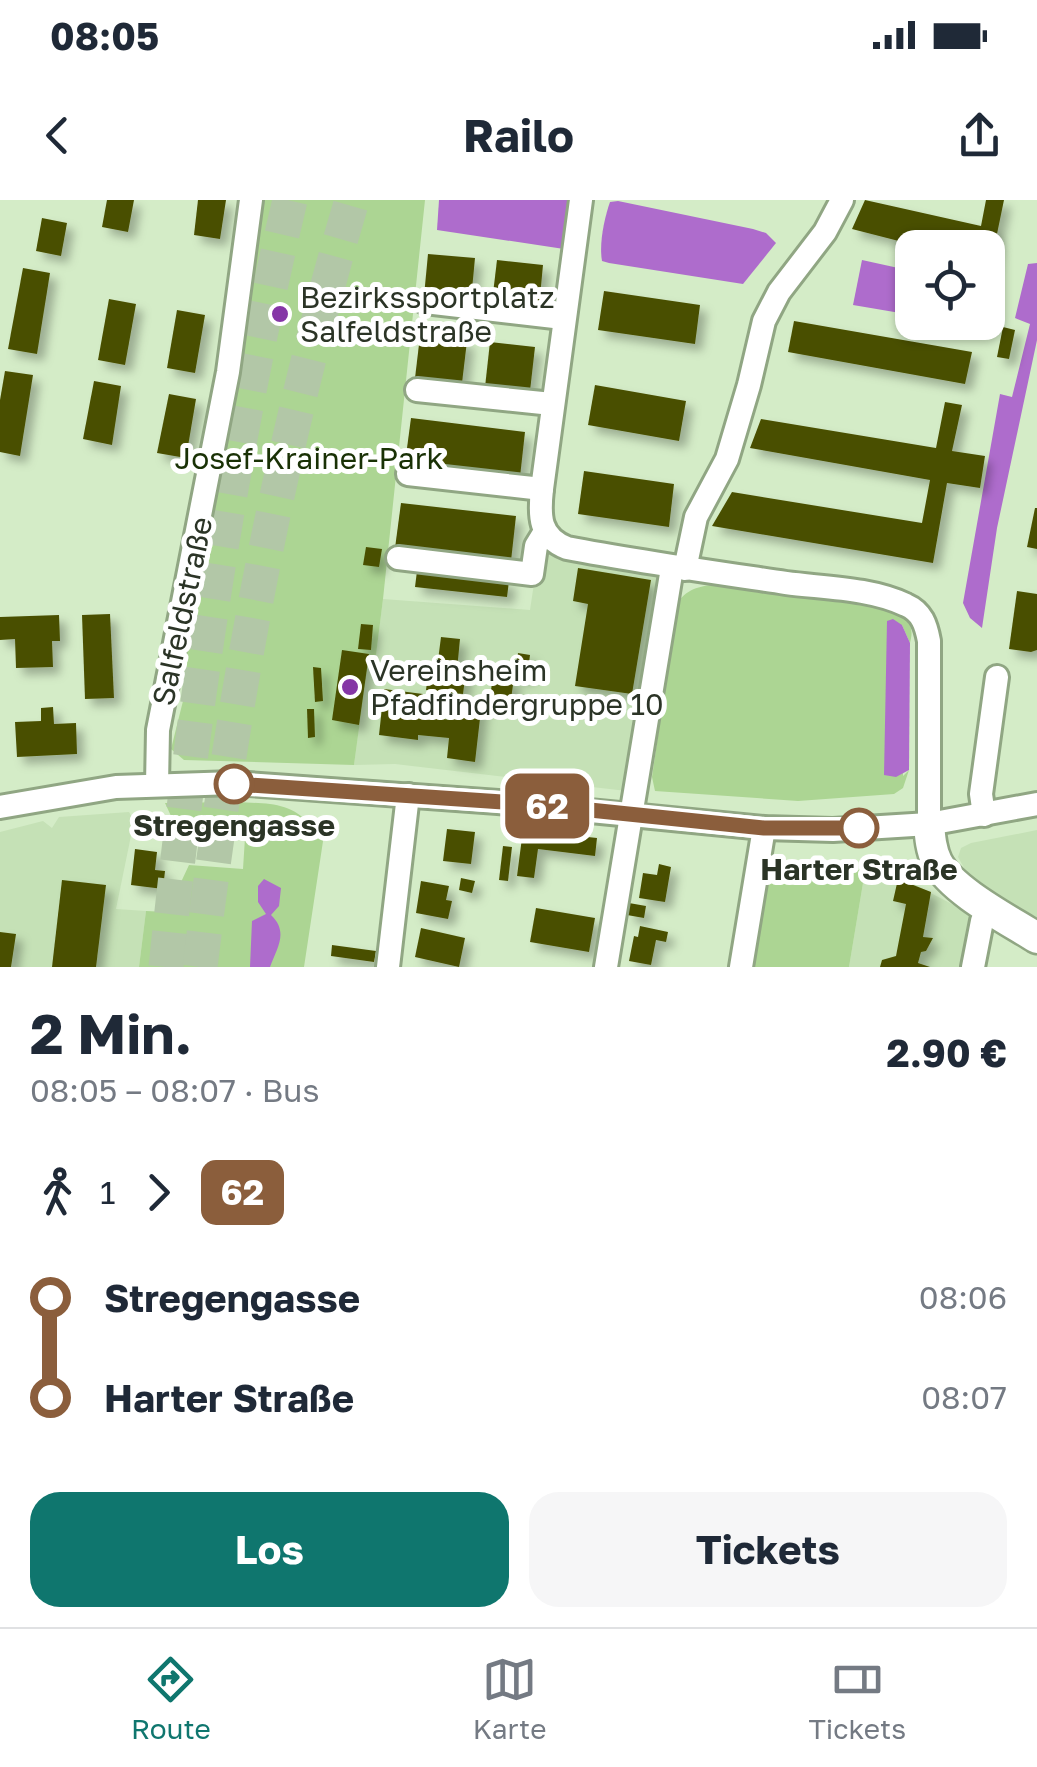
<!DOCTYPE html>
<html lang="de">
<head>
<meta charset="utf-8">
<style>
  body { margin:0; font-family:"Golos Text",sans-serif; background:#f6f6f7; color:#1f2937; height:100vh; display:flex; flex-direction:column; font-size:38px; white-space:nowrap }
  * { box-sizing:border-box; margin:0 }
  p { font-size:32px; color:#747a83 }
  .icon { flex:none; width:55px; height:55px; fill:none; stroke:currentColor; stroke-width:2; stroke-linecap:round; stroke-linejoin:round }
  .map { position:relative; height:767px; overflow:hidden }
  .drawer { display:flex; flex-direction:column; background:#fff; flex:1 }
  .drawer>* { flex:none }
  .badge { padding:0 20px; border-radius:15px; font-size:35px; line-height:65px }
  .buttons { position:absolute; left:895px; top:30px; display:grid; gap:20px }
  .buttons a { display:grid; place-items:center; width:110px; height:110px; border-radius:20px; background:#fff; box-shadow:0 2px 8px #0004; font-size:50px }
  .map>.badge { position:absolute; translate:-50% -50%; box-shadow:0 0 0 5px #fff }
  .legs { display:flex; align-items:center; gap:15px; height:110px; padding:0 30px; font-size:32px }
  .legs p { margin-inline-start:auto }
  .overview { display:flex; align-items:center; justify-content:space-between; height:170px; padding:0 30px }
  h1 { font-size:55px; font-weight:700; line-height:75px }
  .primary-button { display:flex; gap:20px; margin-top:auto; padding:20px 30px }
  .primary-button a { flex:1; height:115px; border-radius:30px; background:#0f766e; color:#fff; font-size:40px; font-weight:700; line-height:115px; text-align:center }
  .primary-button a+a { background:#f6f6f7; color:#1f2937 }
  ul { padding:0 30px; list-style:none }
  li { display:flex; align-items:center; gap:35px; height:100px; font-size:38px }
  li i { display:grid; place-items:center; width:15px; height:100%; margin:0 12px; background:currentColor }
  li i::after { content:''; width:25px; height:25px; margin:-12px; border:8px solid; border-radius:50%; background:#fff }
  li p { margin-inline-start:auto }
  li:first-child i { background:linear-gradient(#0000 50%,currentColor 0) }
  li:last-child i { background:linear-gradient(currentColor 50%,#0000 0) }
  .status { display:flex; justify-content:space-between; align-items:center; height:70px; padding:0 50px; background:#fff; direction:ltr }
  .status svg { height:28px; fill:currentColor }
  header { display:flex; justify-content:space-between; align-items:center; height:130px; padding:0 30px; background:#fff; font-size:45px; font-weight:700 }
  .menu { display:flex; justify-content:space-around; align-items:center; height:140px; border-top:2px solid #e0e1e3; background:#fff; font-size:28px; color:#747a83 }
  .menu a { display:grid; justify-items:center; gap:5px }
  .menu .active { color:#0f766e }
  .map>svg:first-child { display:block }
</style>
</head>
<body>
<div class="status"><b>08:05</b><svg viewBox="0 0 49 12"><path d="M0 12V9h3v3zM5 12V6h3v6zM10 12V3h3v9zM15 12V0h3v12zM26 1h20v11H26zM47 4h2v5h-2z"/></svg></div>
<header><svg class="icon" aria-label="back" viewBox="0 0 24 24"><path d="M15 5l-7 7 7 7"/></svg>Railo<svg class="icon" aria-label="share" viewBox="0 0 24 24"><path d="M12 15V3M7 8l5-5 5 5M5 13v7h14v-7"/></svg></header>
<div class="map">
<svg width="1037" height="767" viewBox="0 0 1037 767">
  <defs>
    <filter id="shadow"><feDropShadow dx="7" dy="7" stdDeviation="5" flood-color="#0004"/></filter>
  </defs>
  <rect width="100%" height="100%" fill="#d4ecc7"/>
  <g fill="#c5e1b6">
    <polygon points="539,350 673,373 644,593 395,564 354,565 369,454 376,454 383,399 530,410"/>
    <polygon points="129,612 134,621 116,709 146,711 139,767 0,767 0,632 43,621 52,628 59,617"/>
    <polygon points="1037,630 1037,719 968,675 958,657 961,648 971,643"/>
    <polygon points="865,671 898,676 973,715 963,767 849,767"/>
  </g>
  <g fill="#acd593">
    <polygon points="258,0 425,0 383,399 376,455 369,455 354,565 184,560 171,549 188,481 182,464"/>
    <path d="M721,384c33,5 169,16 186,37 6,7 5,14 3,22l-8,-18 1,151 6,-6 -6,18 -9,6 -96,7 -143,-10 -3,-14 25,-174c12,-16 24,-17 44,-19z"/>
    <path d="M236,602c32,2 53,-1 76,24l13,2 -21,139h-165l7,-56 21,1 22,-47 54,4 3,-47 -75,-6 -6,-13z"/>
    <polygon points="767,659 865,671 849,767 750,767"/>
  </g>
  <g fill="#ae6ccc">
    <polygon points="439,0 571,0 564,49 437,30"/>
    <path d="M618,1l135,28 13,4 10,10 -33,41 -134,-21 -7,-2c-3,-17 2,-42 8,-59z"/>
    <polygon points="862,60 912,71 912,115 853,105"/>
    <polygon points="1037,63 1037,140 997,328 982,428 970,418 963,403 1000,194 1012,197 1030,124 1015,118 1028,64"/>
    <polygon points="893,419 902,425 910,443 909,570 896,577 884,575 887,421"/>
    <path d="M264,679l17,9 -2,18 -8,9c18,17 6,33 -1,52h-20l2,-46 14,-7 -8,-12v-16z"/>
  </g>
  <g fill="#4a5001" filter="url(#shadow)">
    <polygon points="107,0 134,0 128,32 102,27"/>
    <polygon points="198,0 226,0 220,39 194,35"/>
    <polygon points="865,0 981,26 986,0 1004,0 991,63 988,63 988,48 926,48 852,29"/>
    <polygon points="42,18 67,23 61,56 36,51"/>
    <polygon points="428,54 475,58 471,100 424,96"/>
    <polygon points="497,60 543,65 539,107 492,102"/>
    <polygon points="23,68 50,73 37,154 8,149"/>
    <polygon points="604,91 700,105 695,144 598,130"/>
    <polygon points="109,99 136,104 125,165 98,160"/>
    <polygon points="177,110 205,115 195,173 167,168"/>
    <polygon points="794,121 972,152 965,184 788,152"/>
    <polygon points="1003,127 1015,130 1009,159 997,157"/>
    <polygon points="420,136 467,141 462,183 415,178"/>
    <polygon points="490,142 535,147 530,191 485,187"/>
    <polygon points="5,171 33,175 20,256 0,252 0,200"/>
    <polygon points="94,181 121,186 112,245 83,239"/>
    <polygon points="595,185 686,201 679,241 588,225"/>
    <polygon points="169,194 196,199 186,258 157,253"/>
    <polygon points="945,202 962,205 952,251 985,256 980,288 947,283 933,363 712,326 732,292 922,323 930,280 750,248 761,219 936,248"/>
    <polygon points="411,218 525,232 520,277 405,263"/>
    <polygon points="584,271 674,284 669,327 578,314"/>
    <polygon points="401,303 516,316 511,361 395,348"/>
    <polygon points="1035,308 1037,308 1037,349 1027,347"/>
    <polygon points="366,347 382,349 379,367 363,365"/>
    <polygon points="578,368 651,380 632,494 575,486 588,404 573,401"/>
    <polygon points="417,371 509,381 507,397 415,387"/>
    <polygon points="1017,391 1037,394 1037,450 1031,452 1009,449"/>
    <polygon points="110,414 114,498 85,499 82,415"/>
    <polygon points="59,415 60,441 52,441 53,467 16,468 15,439 0,440 0,417"/>
    <polygon points="361,424 373,425 371,450 358,449"/>
    <polygon points="441,437 460,439 457,470 466,471 463,494 426,490 429,467 437,468"/>
    <polygon points="342,450 369,454 359,525 332,520"/>
    <polygon points="518,453 530,455 527,478 515,476"/>
    <polygon points="313,467 321,468 323,501 315,502"/>
    <polygon points="493,476 514,478 511,499 490,497"/>
    <polygon points="384,489 423,494 420,516 451,520 454,497 482,501 475,562 447,558 449,538 418,535 418,540 379,535"/>
    <polygon points="53,507 54,524 76,523 77,554 17,557 15,522 41,521 41,508"/>
    <polygon points="307,509 314,509 315,537 308,538"/>
    <polygon points="447,629 475,632 471,664 443,661"/>
    <polygon points="523,630 597,638 595,656 538,649 534,678 517,676"/>
    <polygon points="503,646 512,647 508,681 499,680"/>
    <polygon points="135,649 157,652 155,670 165,671 163,689 131,685"/>
    <polygon points="659,664 671,667 665,702 639,698 643,673 657,675"/>
    <polygon points="461,678 475,681 472,693 459,690"/>
    <polygon points="898,679 931,692 923,737 933,738 926,751 921,752 918,763 930,767 880,767 882,760 896,756 906,704 893,701"/>
    <polygon points="62,680 106,685 96,767 52,767"/>
    <polygon points="421,681 449,686 446,700 452,701 448,719 416,713"/>
    <polygon points="629,703 646,706 644,718 627,715"/>
    <polygon points="536,708 595,718 589,752 530,742"/>
    <polygon points="640,726 668,732 666,742 656,740 651,765 629,761 634,736 638,737"/>
    <polygon points="421,728 465,738 459,767 415,757"/>
    <polygon points="0,732 16,734 11,767 0,767"/>
    <polygon points="332,745 376,751 374,762 331,756"/>
  </g>
  <g fill="none" stroke-linecap="round" stroke-linejoin="round">
    <g stroke="#b2c7a7" stroke-width="35" stroke-dasharray="35 18" stroke-linecap="butt">
      <path d="M166,767c27,-258 64,-514 124,-767"/>
      <path d="M200,767c31,-259 78,-517 152,-767"/>
    </g>
    <defs>
      <g id="minor">
        <path d="M581,0l-39,289c-3,27 -3,48 25,59 73,14 145,24 219,35 38,5 85,5 120,22 16,7 20,20 23,36v183"/>
        <polyline points="425,102 563,118"/>
        <polyline points="417,190 552,204"/>
        <polyline points="408,274 542,289"/>
        <polyline points="398,358 532,374 536,346 544,333"/>
        <polyline points="685,369 696,317 727,259 749,185 764,121 779,92 825,32 842,0"/>
        <polyline points="157,585 158,530 228,172 251,0"/>
        <polyline points="0,607 116,587 234,583 498,602 764,628 833,630 929,624 1037,604"/>
        <polyline points="984,615 981,594 997,477"/>
        <polyline points="388,767 408,595"/>
        <polyline points="606,767 672,368"/>
        <polyline points="741,767 764,628"/>
        <polyline points="973,767 982,721 988,706"/>
      </g>
      <path id="major" d="M929,624c1,13 2,26 8,38 15,29 72,58 100,76"/>
    </defs>
    <use href="#minor" stroke="#90a683" stroke-width="28"/>
    <use href="#major" stroke="#90a683" stroke-width="35"/>
    <use href="#minor" stroke="#fff" stroke-width="22"/>
    <use href="#major" stroke="#fff" stroke-width="30"/>
  </g>
  <g fill="none" stroke-linecap="round" stroke-linejoin="round">
    <defs>
      <polyline id="line-1" points="234,584 532,604 764,628 859,628"/>
    </defs>
    <use href="#line-1" stroke="#fff" stroke-width="22"/>
    <use href="#line-1" stroke="#8b5e3c" stroke-width="15"/>
  </g>
  <g fill="#8536a6" stroke="#fff" stroke-width="4">
    <circle cx="280" cy="114" r="10"/>
    <circle cx="350" cy="487" r="10"/>
  </g>
  <g fill="#fff" stroke="#8b5e3c" stroke-width="5">
    <circle cx="234" cy="584" r="18"/>
    <circle cx="859" cy="628" r="18"/>
  </g>
  <g text-anchor="middle" dominant-baseline="central" stroke-width="10" stroke-linejoin="round" paint-order="stroke">
    <g font-size="30" fill="#2b3426" stroke="#fff" text-anchor="start">
      <text x="300" y="97">Bezirkssportplatz<tspan x="300" dy="34">Salfeldstraße</tspan></text>
      <text x="370" y="470">Vereinsheim<tspan x="370" dy="34">Pfadfindergruppe 10</tspan></text>
    </g>
    <g font-size="30" fill="#193105" stroke="#fff">
      <text x="309" y="258">Josef-Krainer-Park</text>
    </g>
    <g font-size="30" fill="#2b3426" stroke="#fff">
      <text transform="translate(182 411) rotate(-78)">Salfeldstraße</text>
    </g>
    <g font-size="30" font-weight="bold" fill="#2b3426" stroke="#fff">
      <text x="234" y="625">Stregengasse</text>
      <text x="859" y="669">Harter Straße</text>
    </g>
  </g>
</svg>
<div class="buttons">
<a><svg class="icon" aria-label="locate" viewBox="0 0 24 24"><circle cx="12" cy="12" r="6"/><path d="M12 2v4M12 18v4M2 12h4M18 12h4"/></svg></a>
</div>
<b class="badge" style="left:547px;top:606px;background:#8b5e3c;color:#fff">62</b>
</div>
<section class="drawer">
<div class="overview"><div><h1>2 Min.</h1><p>08:05 – 08:07 · Bus</p></div><b>2.90 €</b></div>
<div class="legs"><svg class="icon" aria-label="walk" viewBox="0 0 24 24"><circle cx="13" cy="4" r="2"/><path d="M13 8l-2 6 4 7M11 14l-3 7M7 12l3-4h3l4 4"/></svg>1<svg class="icon" aria-label="forward" viewBox="0 0 24 24"><path d="M9 5l7 7-7 7"/></svg><b class="badge" style="background:#8b5e3c;color:#fff">62</b></div>
<ul>
<li><i style="color:#8b5e3c"></i><b>Stregengasse</b><p>08:06</p></li>
<li><i style="color:#8b5e3c"></i><b>Harter Straße</b><p>08:07</p></li>
</ul>
<div class="primary-button"><a>Los</a><a>Tickets</a></div>
</section>
<nav class="menu">
<a class="active"><svg class="icon" aria-label="directions" viewBox="0 0 24 24"><path d="M12 3l9 9-9 9-9-9zM9 14v-3h6M13 9l2 2-2 2"/></svg>Route</a>
<a><svg class="icon" aria-label="map" viewBox="0 0 24 24"><path d="M3 6l6-2 6 2 6-2v14l-6 2-6-2-6 2zM9 4v14M15 6v14"/></svg>Karte</a>
<a><svg class="icon" aria-label="tickets" viewBox="0 0 24 24"><path d="M3 7h18v10H3zM15 7v10"/></svg>Tickets</a>
</nav>
</body>
</html>
